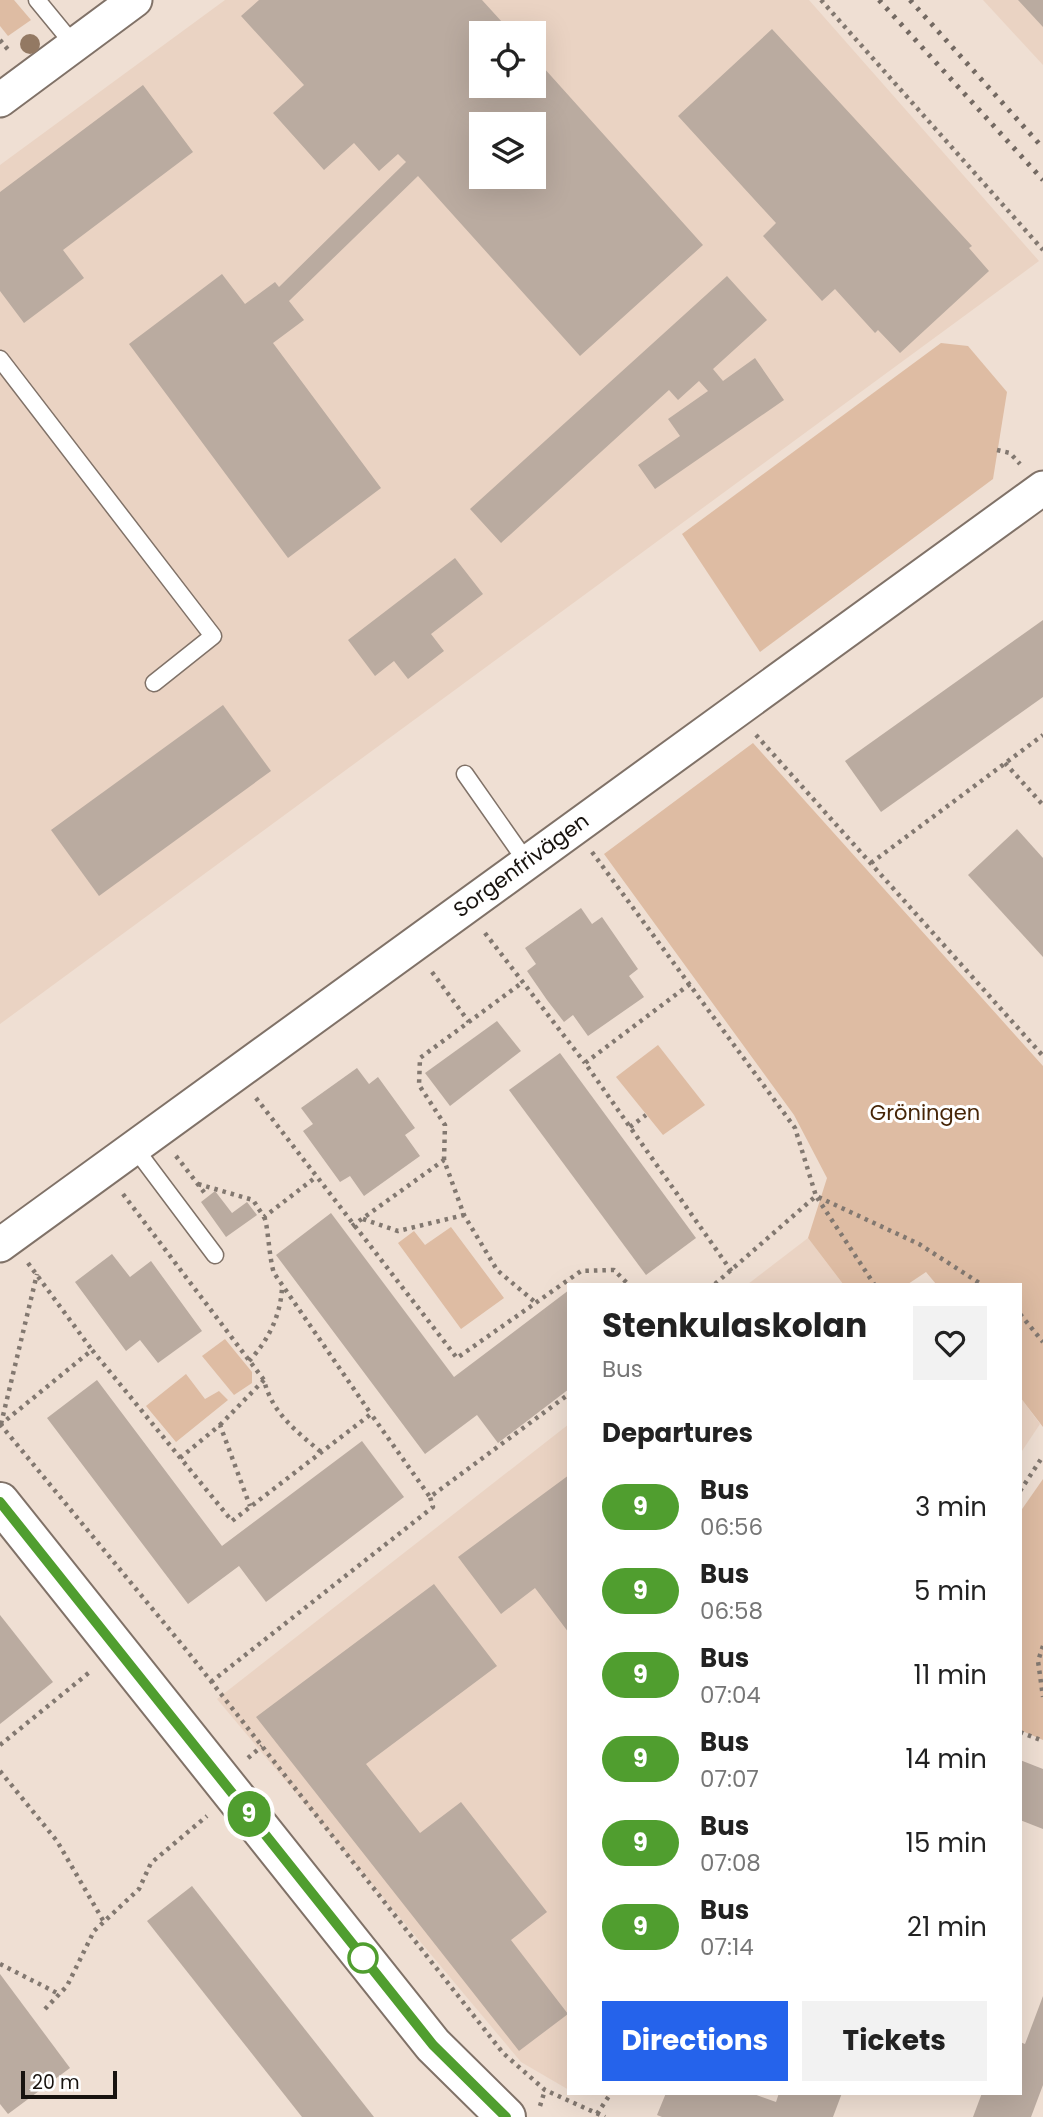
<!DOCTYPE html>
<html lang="en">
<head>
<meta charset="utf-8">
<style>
  body { margin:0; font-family:Poppins,sans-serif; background:#f2f2f2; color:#222; height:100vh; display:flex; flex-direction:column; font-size:26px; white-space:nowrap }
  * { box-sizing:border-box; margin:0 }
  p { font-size:23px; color:#767676 }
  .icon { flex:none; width:38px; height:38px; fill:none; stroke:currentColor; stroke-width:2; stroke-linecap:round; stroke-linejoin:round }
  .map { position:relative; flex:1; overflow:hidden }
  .side { position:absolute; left:567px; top:1283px; width:455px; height:812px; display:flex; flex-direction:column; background:#fff; border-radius:0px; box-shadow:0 7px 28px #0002 }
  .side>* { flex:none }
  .badge { padding:0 14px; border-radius:23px; font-size:24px; line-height:46px }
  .fabs { position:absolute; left:469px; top:21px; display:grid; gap:14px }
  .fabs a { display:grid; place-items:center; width:77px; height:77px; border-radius:0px; background:#fff; box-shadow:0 7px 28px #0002; font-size:35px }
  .scale { position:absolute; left:21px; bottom:18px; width:96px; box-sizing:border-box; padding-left:7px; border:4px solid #18130f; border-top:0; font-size:19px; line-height:24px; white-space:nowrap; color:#18130f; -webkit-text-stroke:5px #fff; paint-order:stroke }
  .map>.badge { position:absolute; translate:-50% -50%; box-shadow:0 0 0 4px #fff }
  h2 { padding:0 35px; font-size:26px; line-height:63px }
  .round { display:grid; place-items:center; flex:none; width:74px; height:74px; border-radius:0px; background:#f2f2f2 }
  .head { display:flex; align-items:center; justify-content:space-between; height:119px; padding:0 35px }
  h1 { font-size:33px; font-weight:700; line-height:52px }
  .cta { display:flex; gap:14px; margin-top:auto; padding:14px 35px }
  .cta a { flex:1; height:80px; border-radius:0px; background:#2563eb; color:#fff; font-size:28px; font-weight:700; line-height:80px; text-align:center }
  .cta a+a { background:#f2f2f2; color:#222 }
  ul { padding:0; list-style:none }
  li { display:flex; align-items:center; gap:21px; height:84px; padding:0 35px }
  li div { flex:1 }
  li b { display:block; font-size:26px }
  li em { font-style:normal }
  li .badge { min-width:77px; font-weight:700; text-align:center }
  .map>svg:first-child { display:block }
</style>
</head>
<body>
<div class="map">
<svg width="1043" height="2117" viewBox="0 0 1043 2117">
  <rect width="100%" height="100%" fill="#efdfd3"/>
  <g fill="#ead3c3" fill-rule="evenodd">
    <path d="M225,0h584l230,261 -1039,763v-859zM481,33h53v53h-53zM481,124h53v53h-53z"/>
    <polygon points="983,0 1043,0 1043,65"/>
    <polygon points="808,1238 843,1284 748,1284"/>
    <polygon points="1020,1397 1040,1424 1020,1454"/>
    <polygon points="569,1424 569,2090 521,2062 217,1699"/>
  </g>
  <g fill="#debca3">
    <polygon points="0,0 14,0 31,20 8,36 0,26"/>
    <polygon points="941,343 968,346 1007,392 993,479 760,652 682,534"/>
    <polygon points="753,743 1043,1066 1043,1427 1020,1397 1020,1284 936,1284 926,1272 908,1284 843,1284 808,1238 827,1178 794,1115 604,854"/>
    <polygon points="658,1045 705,1105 663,1135 616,1077"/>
    <polygon points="451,1227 504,1298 461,1329 398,1243 414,1231 425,1245"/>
    <polygon points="225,1339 252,1372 252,1383 234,1395 202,1356"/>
    <polygon points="186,1374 205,1399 219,1391 228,1400 176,1442 146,1406"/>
    <polygon points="1043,1479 1043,1740 1020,1730 1020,1512"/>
  </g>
  <g fill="#baaba0" fill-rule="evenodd">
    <path d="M259,0h223l30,33h-31v53h53v-29l169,188 -123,111 -162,-180 -129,125 15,19 -31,23 108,145 -93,70 -159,-214 93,-70 23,30 30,-22 4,5 127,-125 -8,-8 -19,17 -25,-28 -30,27 -51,-57 31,-28 -63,-69zM481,124h53v53h-53z"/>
    <polygon points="1018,0 1043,0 1043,27"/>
    <polygon points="772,29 972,246 969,248 989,271 900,353 878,330 875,333 835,289 822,301 763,236 776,223 678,116"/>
    <polygon points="143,85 193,152 63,250 84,278 24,323 0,291 0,192"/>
    <polygon points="727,276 767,320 713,369 723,381 755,358 784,400 655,489 638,465 680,436 668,419 708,391 699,381 678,400 669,390 501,543 470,509"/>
    <polygon points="455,558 483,594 431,634 444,651 408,679 394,661 375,676 348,640"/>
    <polygon points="1043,620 1043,697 881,812 845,761"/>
    <polygon points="223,705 271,771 99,896 51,830"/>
    <polygon points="1017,829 1043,858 1043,957 968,875"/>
    <polygon points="581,908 592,924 602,917 638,969 629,976 644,997 588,1036 573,1015 564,1022 547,1000 527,971 536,964 525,948"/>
    <polygon points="497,1021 521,1051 450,1106 425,1073"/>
    <polygon points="560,1053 696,1238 646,1275 509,1090"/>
    <polygon points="357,1068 369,1084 378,1077 415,1128 405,1135 420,1156 364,1196 350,1176 340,1182 303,1131 313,1124 301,1108"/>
    <polygon points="215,1191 232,1213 247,1202 257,1215 226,1237 201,1202"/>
    <polygon points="331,1213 454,1377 569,1290 569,1389 498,1443 477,1415 425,1454 276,1255"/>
    <polygon points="112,1254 130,1277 151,1261 202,1331 158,1363 140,1340 126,1351 75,1282"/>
    <polygon points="97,1380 222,1546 362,1441 404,1497 266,1602 239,1566 188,1604 47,1418"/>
    <polygon points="569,1475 569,1633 535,1588 501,1614 458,1557"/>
    <polygon points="434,1584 497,1666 366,1764 420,1833 461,1802 547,1912 511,1940 568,2014 519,2051 256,1717"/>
    <polygon points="0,1615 53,1682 0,1724"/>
    <polygon points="1020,1760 1043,1769 1043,1829 1020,1820"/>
    <polygon points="192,1886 374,2117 302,2117 147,1921"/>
    <polygon points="0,1974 70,2068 8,2114 0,2104"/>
    <polygon points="1043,1996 1043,2085 1031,2117 973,2117 982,2093 1020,2093 1020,2042 1025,2044"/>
    <polygon points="666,2093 751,2093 776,2102 779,2093 842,2093 833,2117 662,2117 657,2115"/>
  </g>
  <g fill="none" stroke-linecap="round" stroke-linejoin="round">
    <defs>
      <g id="service">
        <polyline points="37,0 74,45"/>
        <polyline points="0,359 213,636 154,683"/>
        <polyline points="465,774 526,861"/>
        <polyline points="134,1147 215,1255"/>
      </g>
      <g id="minor">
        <polyline points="0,100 135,0"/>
        <polyline points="0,1245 1043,488"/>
      </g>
      <polyline id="tertiary" points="0,1502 433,2045 506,2117"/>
    </defs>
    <use href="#service" stroke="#807268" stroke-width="19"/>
    <use href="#minor" stroke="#807268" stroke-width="37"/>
    <use href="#tertiary" stroke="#807268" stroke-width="42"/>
    <g stroke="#827870" stroke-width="4.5" stroke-dasharray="3.5 5" stroke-linecap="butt">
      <polyline points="821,0 1043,250"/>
      <polyline points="0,40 10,52"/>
      <polyline points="997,450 1010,453 1020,464"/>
      <polyline points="756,735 1043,1056"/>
      <polyline points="1005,763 1043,805"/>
      <polyline points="592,852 795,1128 816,1196 919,1244 981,1284"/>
      <polyline points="871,863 1043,735"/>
      <polyline points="485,933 585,1063"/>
      <polyline points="432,972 469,1022"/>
      <polyline points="690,984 585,1063 732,1272"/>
      <polyline points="256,1098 457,1358 581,1271 614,1270 628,1284"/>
      <polyline points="630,1127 646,1115"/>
      <polyline points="176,1156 207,1196"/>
      <polyline points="444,1160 445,1125 419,1085 420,1058 523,982"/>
      <polyline points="198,1184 253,1200 264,1217 316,1177"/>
      <path d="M123,1194l141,186c8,33 32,51 57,72"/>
      <path d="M264,1217c4,6 5,42 10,56l97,141"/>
      <polyline points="363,1219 398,1231 464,1215"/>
      <polyline points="352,1226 444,1160 464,1215 497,1270 536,1303"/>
      <polyline points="28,1263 92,1350"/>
      <polyline points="715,1284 816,1196 874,1284"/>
      <polyline points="1020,1314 1043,1342"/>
      <path d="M249,1361c19,-20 32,-46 33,-74"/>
      <polyline points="0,1424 188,1652 503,2053 545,2090 605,2117"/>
      <polyline points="1,1424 37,1274"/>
      <polyline points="0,1425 92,1350 232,1521 371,1414 430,1497 569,1394"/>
      <polyline points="220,1425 264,1380"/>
      <polyline points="180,1458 220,1425 250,1506"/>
      <polyline points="1020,1491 1043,1456"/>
      <polyline points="1043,1646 1038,1661 1043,1697"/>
      <polyline points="211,1682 433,1507 430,1497"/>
      <polyline points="1020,1732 1043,1741"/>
      <polyline points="0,1745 91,1671"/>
      <polyline points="248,1758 262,1746"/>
      <polyline points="0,1771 57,1841 104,1922"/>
      <polyline points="0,1964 59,1994"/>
      <polyline points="45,2009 67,1986 94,1931 139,1889 151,1863 207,1816"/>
      <polyline points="540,2106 545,2090"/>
      <polyline points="597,2114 611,2093"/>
    </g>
    <use href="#service" stroke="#fff" stroke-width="16"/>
    <use href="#minor" stroke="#fff" stroke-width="33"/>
    <use href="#tertiary" stroke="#fff" stroke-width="38"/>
    <g stroke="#736962" stroke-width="5" stroke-dasharray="3.5 7" stroke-linecap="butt">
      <polyline points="879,0 1043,180"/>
      <polyline points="910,0 1043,148"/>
    </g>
  </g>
  <circle fill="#937963" cx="30" cy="44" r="10"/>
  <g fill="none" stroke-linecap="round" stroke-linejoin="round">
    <defs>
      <polyline id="line" points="0,1502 433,2045 506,2117"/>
    </defs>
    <use href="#line" stroke="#fff" stroke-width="16"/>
    <use href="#line" stroke="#509e2f" stroke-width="10"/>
  </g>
  <circle fill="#fff" stroke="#509e2f" stroke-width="3.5" cx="363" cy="1958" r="14"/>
  <g text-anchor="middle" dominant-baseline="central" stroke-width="6" stroke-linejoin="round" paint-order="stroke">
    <g font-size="21" fill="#18130f" stroke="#fff">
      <text transform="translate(521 865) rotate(-36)">Sorgenfrivägen</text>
    </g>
    <g font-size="21" fill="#472608" stroke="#fff">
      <text x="925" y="1112">Gröningen</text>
    </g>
  </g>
</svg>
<div class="fabs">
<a><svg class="icon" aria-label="locate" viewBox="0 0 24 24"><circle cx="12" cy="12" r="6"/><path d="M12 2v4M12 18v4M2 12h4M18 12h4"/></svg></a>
<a><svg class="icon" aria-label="layers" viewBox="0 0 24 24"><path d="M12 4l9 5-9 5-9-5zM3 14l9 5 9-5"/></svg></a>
</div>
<div class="scale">20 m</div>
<b class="badge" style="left:249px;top:1814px;background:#509e2f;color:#fff">9</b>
<section class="side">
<div class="head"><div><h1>Stenkulaskolan</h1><p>Bus</p></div><a class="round"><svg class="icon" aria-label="heart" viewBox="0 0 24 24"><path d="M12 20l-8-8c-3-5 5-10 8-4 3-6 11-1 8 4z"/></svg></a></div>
<h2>Departures</h2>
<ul>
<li><span class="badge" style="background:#509e2f;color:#fff">9</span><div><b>Bus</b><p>06:56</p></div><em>3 min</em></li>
<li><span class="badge" style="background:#509e2f;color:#fff">9</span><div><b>Bus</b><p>06:58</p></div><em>5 min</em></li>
<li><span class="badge" style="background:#509e2f;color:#fff">9</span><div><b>Bus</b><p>07:04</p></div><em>11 min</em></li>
<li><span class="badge" style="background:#509e2f;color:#fff">9</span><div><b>Bus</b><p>07:07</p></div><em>14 min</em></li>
<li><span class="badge" style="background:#509e2f;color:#fff">9</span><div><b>Bus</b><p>07:08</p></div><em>15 min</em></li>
<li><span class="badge" style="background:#509e2f;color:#fff">9</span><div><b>Bus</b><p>07:14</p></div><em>21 min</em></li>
</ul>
<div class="cta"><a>Directions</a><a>Tickets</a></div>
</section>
</div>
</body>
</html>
